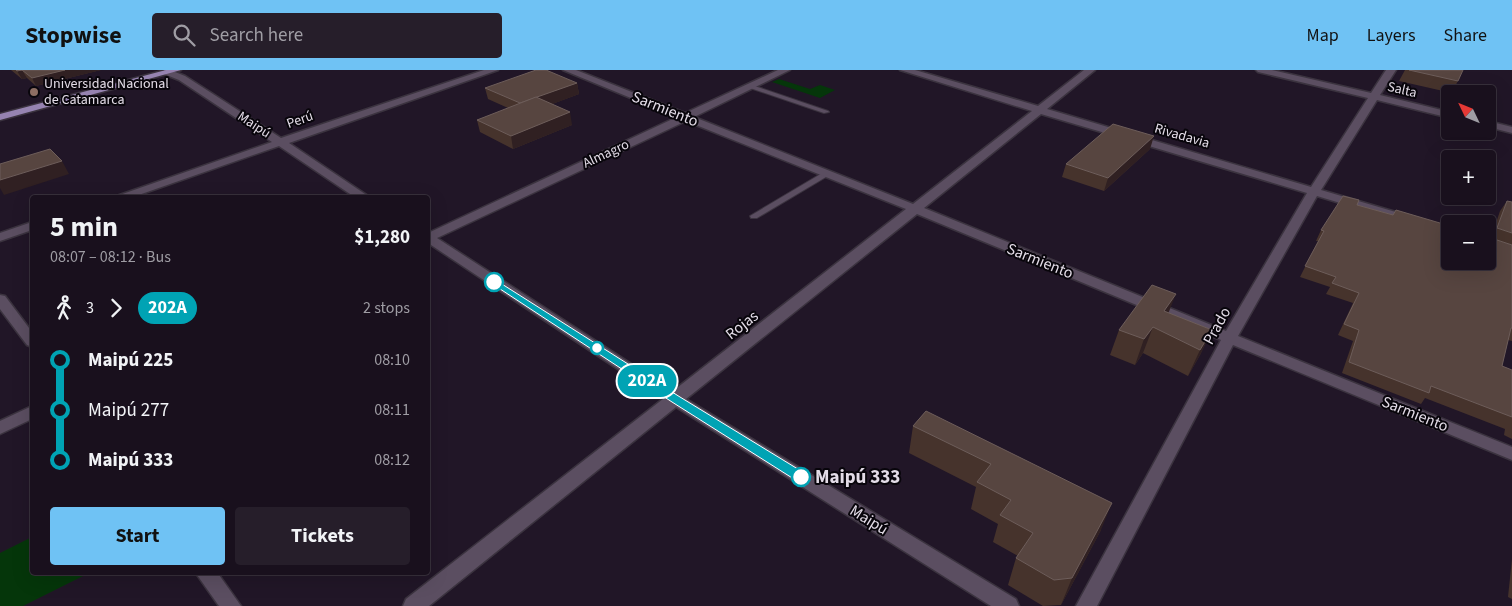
<!DOCTYPE html>
<html lang="en">
<head>
<meta charset="utf-8">
<style>
  body { margin:0; font-family:"Source Sans 3",sans-serif; background:#261e2a; color:#f1f3f6; height:100vh; display:flex; flex-direction:column; font-size:19px; white-space:nowrap }
  * { box-sizing:border-box; margin:0 }
  p { font-size:16px; color:#9f9da4 }
  .icon { flex:none; width:28px; height:28px; fill:none; stroke:currentColor; stroke-width:2; stroke-linecap:round; stroke-linejoin:round }
  .map { position:relative; flex:1; overflow:hidden }
  .drawer { position:absolute; left:30px; top:125px; width:400px; height:380px; display:flex; flex-direction:column; background:#19101d; border-radius:5px; box-shadow:0 5px 20px #0002,0 0 0 1px #37303b }
  .drawer>* { flex:none }
  .badge { padding:0 10px; border-radius:16px; font-size:18px; line-height:32px }
  .needle { width:32px; rotate:313deg }
  .fabs { position:absolute; left:1441px; top:15px; display:grid; gap:10px }
  .fabs a { display:grid; place-items:center; width:55px; height:55px; border-radius:5px; background:#19101d; box-shadow:0 5px 20px #0002,0 0 0 1px #37303b; font-size:25px }
  .map>.badge { position:absolute; translate:-50% -50%; box-shadow:0 0 0 2px #fff }
  .legs { display:flex; align-items:center; gap:8px; height:55px; padding:0 20px; font-size:16px }
  .legs p { margin-inline-start:auto }
  .overview { display:flex; align-items:center; justify-content:space-between; height:85px; padding:0 20px }
  h1 { font-size:28px; font-weight:700; line-height:38px }
  .primary-button { display:flex; gap:10px; margin-top:auto; padding:10px 20px }
  .primary-button a { flex:1; height:58px; border-radius:5px; background:#6fc2f4; color:#111; font-size:20px; font-weight:700; line-height:58px; text-align:center }
  .primary-button a+a { background:#261e2a; color:#f1f3f6 }
  ul { padding:0 20px; list-style:none }
  li { display:flex; align-items:center; gap:18px; height:50px; font-size:19px }
  li i { display:grid; place-items:center; width:8px; height:100%; margin:0 6px; background:currentColor }
  li i::after { content:''; width:12px; height:12px; margin:-6px; border:4px solid; border-radius:50%; background:#19101d }
  li p { margin-inline-start:auto }
  li:first-child i { background:linear-gradient(#0000 50%,currentColor 0) }
  li:last-child i { background:linear-gradient(currentColor 50%,#0000 0) }
  header { display:flex; align-items:center; gap:30px; box-sizing:border-box; height:70px; padding:0 25px; background:#6fc2f4; color:#111 }
  header strong { font-size:24px }
  nav { display:flex; gap:28px; margin-inline-start:auto; font-size:18px }
  .search { width:350px; height:45px; background:#261e2a; display:flex; align-items:center; gap:12px; box-sizing:border-box; padding:0 18px; border-radius:5px; color:#9f9da4; font-size:19px }
  .map>svg:first-child { display:block }
</style>
</head>
<body>
<header>
<strong>Stopwise</strong>
<div class="search"><svg class="icon" aria-label="search" viewBox="0 0 24 24"><circle cx="10" cy="10" r="6"/><path d="M15 15l6 6"/></svg>Search here</div>
<nav><a>Map</a><a>Layers</a><a>Share</a></nav>
</header>
<div class="map">
<svg width="1512" height="536" viewBox="0 0 1512 536">
  <rect width="100%" height="100%" fill="#211627"/>
  <g fill="#05360a">
    <polygon points="779,9 810,19 820,15 835,20 820,28 772,12"/>
    <polygon points="32,467 32,502 89,503 23,536 0,536 0,483"/>
  </g>
  <g fill="none" stroke-linecap="round" stroke-linejoin="round">
    <defs>
      <g id="lane">
        <polygon points="749,14 828,41 829,42 824,43 747,17 746,16"/>
        <polygon points="824,102 827,102 831,104 757,148 751,148 750,146"/>
      </g>
      <g id="street">
        <polygon points="164,0 170,0 185,6 281,68 484,0 498,0 289,73 371,128 356,128 279,76 130,128 111,128 272,72 179,10 164,4"/>
        <path d="M563,0h13l109,43 93,-43h12l-96,47 219,87 119,-93 -132,-41h15l123,36 46,-36h11l-48,39 264,78 57,-89 -110,-26 -2,-2h16l99,23 15,-23h10l-16,25 70,17v6l-73,-18 -56,90 129,38v8l-133,-40 -79,140 274,111v13l-279,-115 -136,261h-21l145,-266 -304,-126 -231,185 330,200 3,7h-28l-315,-199 -247,199h-26l3,-7 257,-200 -235,-156v-10l249,-116zM1041,44l266,79 -81,138 -302,-123zM686,51l220,88 -233,182 -236,-153z"/>
        <polygon points="1488,51 1512,57 1512,63 1488,57"/>
        <polygon points="32,152 32,160 0,171 0,163"/>
        <polygon points="0,225 5,226 32,262 32,277 27,275 0,239"/>
        <polygon points="32,336 32,349 0,364 0,351"/>
        <polygon points="195,502 217,502 241,536 219,536"/>
      </g>
      <polygon id="primary" points="166,0 181,0 0,50 0,44"/>
    </defs>
    <use href="#lane" stroke="#3b333f" stroke-width="2"/>
    <use href="#street" stroke="#3b333f" stroke-width="3"/>
    <use href="#primary" stroke="#3b333f" stroke-width="3"/>
    <use href="#lane" fill="#5b4e61" fill-rule="evenodd"/>
    <use href="#street" fill="#5b4e61" fill-rule="evenodd"/>
    <use href="#primary" fill="#9683b1" fill-rule="evenodd"/>
  </g>
  <g fill="#46332c">
    <polygon points="11,0 101,0 36,16 27,8 22,9"/>
    <polygon points="1405,0 1463,0 1452,23 1399,11"/>
    <polygon points="577,13 579,24 552,34 572,55 513,79 480,62 477,50 508,38 488,29 485,18"/>
    <polygon points="1150,79 1104,121 1062,107 1066,94"/>
    <polygon points="1507,131 1512,132 1512,271 1508,270 1502,296 1512,300 1512,369 1504,365 1505,359 1425,328 1421,334 1342,303 1353,271 1338,265 1353,233 1326,224 1330,217 1300,207 1318,171 1316,171 1321,160 1357,135 1393,145 1491,168 1500,141"/>
    <polygon points="1168,243 1212,260 1200,285 1188,306 1143,283 1135,295 1110,285 1119,260"/>
    <polygon points="926,341 1101,460 1061,535 1043,536 1008,515 1016,488 1018,486 993,472 998,454 971,439 976,417 909,383 913,356"/>
    <polygon points="1512,489 1512,529 1508,527"/>
  </g>
  <g fill="#302022">
    <polygon points="22,0 27,8 22,9 17,1"/>
    <polygon points="65,0 101,0 36,16 32,8"/>
    <polygon points="577,13 579,24 523,45 520,33"/>
    <polygon points="570,42 572,55 513,79 511,66"/>
    <polygon points="1154,66 1150,79 1104,121 1108,108"/>
    <polygon points="62,91 69,104 4,125 0,118 0,110"/>
    <polygon points="1176,224 1166,249 1164,241"/>
    <polygon points="1153,257 1143,283 1135,295 1144,269"/>
    <polygon points="1212,260 1200,285 1188,306 1200,280"/>
    <polygon points="1112,433 1101,460 1061,535 1072,508"/>
  </g>
  <g fill="#574540" stroke="#6d5d5a">
    <polygon points="16,0 65,0 32,8 22,0 17,1"/>
    <polygon points="536,0 546,0 577,13 520,33 485,18"/>
    <polygon points="1409,0 1463,0 1458,11"/>
    <polygon points="536,27 570,42 511,66 477,50"/>
    <polygon points="1113,54 1154,66 1108,108 1066,94"/>
    <polygon points="50,79 62,91 0,110 0,94"/>
    <polygon points="1343,126 1359,130 1357,135 1393,145 1396,140 1450,156 1450,191 1488,191 1488,167 1512,175 1512,258 1511,258 1502,296 1512,300 1512,347 1431,316 1429,323 1349,292 1359,260 1344,254 1359,223 1332,213 1336,207 1305,196 1324,161 1321,160"/>
    <polygon points="1507,131 1512,132 1512,163 1497,158"/>
    <polygon points="1152,215 1176,224 1164,241 1212,260 1200,280 1153,257 1144,269 1119,260"/>
    <polygon points="926,341 1112,433 1072,508 1054,510 1016,488 1033,463 1000,445 1011,430 977,412 991,394 913,356"/>
  </g>
  <polygon fill="#00a3b4" stroke="#fff" points="494,209 680,327 806,404 807,407 806,411 797,411 672,332 491,213 489,212"/>
  <circle fill="#8d6e63" stroke="#08050b" stroke-width="2" cx="34" cy="22" r="5"/>
  <g fill="#fff" stroke="#00a3b4" stroke-width="2.5">
    <circle cx="494" cy="212" r="9"/>
    <circle cx="597" cy="278" r="6"/>
    <circle cx="801" cy="407" r="9"/>
  </g>
  <g text-anchor="middle" dominant-baseline="central" stroke-width="4" stroke-linejoin="round" paint-order="stroke">
    <g font-size="14" fill="#e3dce7" stroke="#08050b" text-anchor="start">
      <text x="44" y="14">Universidad Nacional<tspan x="44" dy="16">de Catamarca</tspan></text>
    </g>
    <g font-size="14" fill="#e3dce7" stroke="#08050b">
      <text transform="translate(1402 20) rotate(13)">Salta</text>
      <text transform="translate(300 50) rotate(-19)">Perú</text>
      <text transform="translate(254 55) rotate(33)">Maipú</text>
      <text transform="translate(1182 66) rotate(16)">Rivadavia</text>
      <text transform="translate(606 84) rotate(-25)">Almagro</text>
    </g>
    <g font-size="16" fill="#e3dce7" stroke="#08050b">
      <text transform="translate(665 39) rotate(22)">Sarmiento</text>
      <text transform="translate(1040 191) rotate(22)">Sarmiento</text>
      <text transform="translate(742 255) rotate(-38)">Rojas</text>
      <text transform="translate(1217 256) rotate(-61)">Prado</text>
      <text transform="translate(1415 344) rotate(22)">Sarmiento</text>
      <text transform="translate(869 450) rotate(32)">Maipú</text>
    </g>
    <g font-size="19" font-weight="bold" fill="#e3dce7" stroke="#08050b" text-anchor="start">
      <text x="815" y="407">Maipú 333</text>
    </g>
  </g>
</svg>
<div class="fabs">
<a><svg class="needle" viewBox="-14 -14 28 28"><path d="M0-13l5 13h-10z" fill="#e53935"/><path d="M0 13l5-13h-10z" fill="#9f9da4"/></svg></a>
<a>+</a>
<a>−</a>
</div>
<b class="badge" style="left:647px;top:311px;background:#00a3b4;color:#fff">202A</b>
<section class="drawer">
<div class="overview"><div><h1>5 min</h1><p>08:07 – 08:12 · Bus</p></div><b>$1,280</b></div>
<div class="legs"><svg class="icon" aria-label="walk" viewBox="0 0 24 24"><circle cx="13" cy="4" r="2"/><path d="M13 8l-2 6 4 7M11 14l-3 7M7 12l3-4h3l4 4"/></svg>3<svg class="icon" aria-label="forward" viewBox="0 0 24 24"><path d="M9 5l7 7-7 7"/></svg><b class="badge" style="background:#00a3b4;color:#fff">202A</b><p>2 stops</p></div>
<ul>
<li><i style="color:#00a3b4"></i><b>Maipú 225</b><p>08:10</p></li>
<li><i style="color:#00a3b4"></i><span>Maipú 277</span><p>08:11</p></li>
<li><i style="color:#00a3b4"></i><b>Maipú 333</b><p>08:12</p></li>
</ul>
<div class="primary-button"><a>Start</a><a>Tickets</a></div>
</section>
</div>
</body>
</html>
